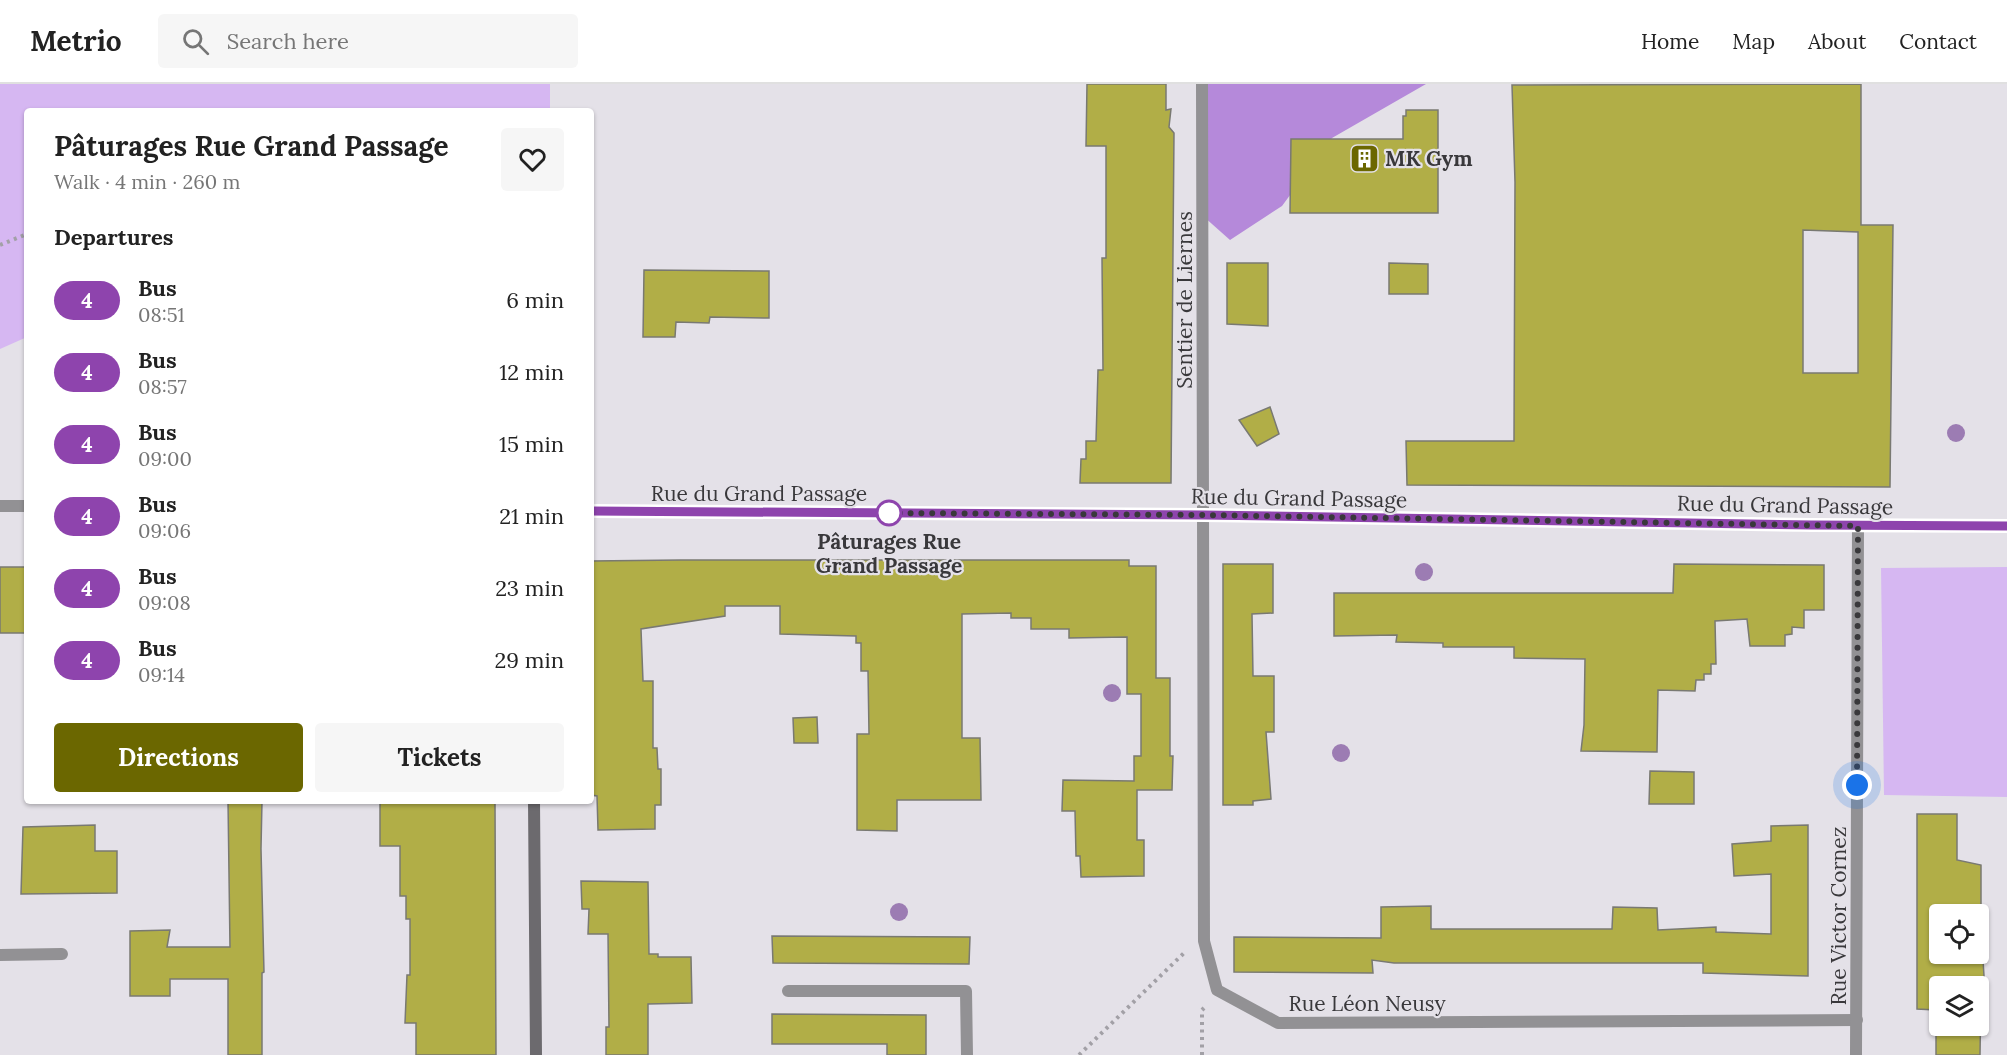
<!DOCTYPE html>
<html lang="en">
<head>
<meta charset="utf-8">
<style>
  body { margin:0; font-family:Lora,serif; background:#f6f6f6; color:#222; height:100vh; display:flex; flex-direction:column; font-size:22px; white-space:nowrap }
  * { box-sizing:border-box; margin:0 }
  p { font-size:20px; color:#767676 }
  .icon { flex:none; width:33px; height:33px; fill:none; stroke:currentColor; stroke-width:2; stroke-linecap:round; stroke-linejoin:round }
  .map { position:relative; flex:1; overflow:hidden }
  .drawer { position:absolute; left:24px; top:24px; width:570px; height:696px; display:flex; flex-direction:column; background:#fff; border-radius:6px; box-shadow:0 2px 4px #0004 }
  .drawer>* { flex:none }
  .badge { padding:0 12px; border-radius:20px; font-size:21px; line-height:39px }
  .fabs { position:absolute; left:1929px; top:820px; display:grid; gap:12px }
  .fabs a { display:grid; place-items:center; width:60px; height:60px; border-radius:6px; background:#fff; box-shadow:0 2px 4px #0004; font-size:30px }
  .you { position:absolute; width:30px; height:30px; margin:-15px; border:4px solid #fff; border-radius:50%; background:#1a73e8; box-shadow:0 0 0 9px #1a73e833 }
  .map>.badge { position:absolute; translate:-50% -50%; box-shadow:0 0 0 3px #fff }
  h2 { padding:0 30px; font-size:22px; line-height:54px }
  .round { display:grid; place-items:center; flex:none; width:63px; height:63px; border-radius:6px; background:#f6f6f6 }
  .headline { display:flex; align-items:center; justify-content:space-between; height:102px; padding:0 30px }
  h1 { font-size:28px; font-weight:800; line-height:45px }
  .primary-button { display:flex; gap:12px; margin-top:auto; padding:12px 30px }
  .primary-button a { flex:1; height:69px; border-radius:6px; background:#6b6700; color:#fff; font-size:24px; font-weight:800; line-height:69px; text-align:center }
  .primary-button a+a { background:#f6f6f6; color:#222 }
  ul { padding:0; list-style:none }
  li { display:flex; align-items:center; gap:18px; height:72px; padding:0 30px }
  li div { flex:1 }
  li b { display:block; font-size:22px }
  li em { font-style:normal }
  li .badge { min-width:66px; font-weight:700; text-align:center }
  header { display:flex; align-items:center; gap:36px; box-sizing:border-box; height:84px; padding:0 30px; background:#fff; border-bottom:2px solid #e0e0e0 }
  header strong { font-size:28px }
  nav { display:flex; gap:33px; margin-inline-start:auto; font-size:21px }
  .search { width:420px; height:54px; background:#f6f6f6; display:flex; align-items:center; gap:15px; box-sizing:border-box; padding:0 21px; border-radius:6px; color:#767676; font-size:22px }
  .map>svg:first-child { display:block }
</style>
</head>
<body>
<header>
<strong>Metrio</strong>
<div class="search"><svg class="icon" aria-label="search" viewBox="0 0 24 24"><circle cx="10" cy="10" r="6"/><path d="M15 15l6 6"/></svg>Search here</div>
<nav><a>Home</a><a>Map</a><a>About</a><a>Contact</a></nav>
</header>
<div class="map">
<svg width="2007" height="971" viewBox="0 0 2007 971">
  <rect width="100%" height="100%" fill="#e4e1e8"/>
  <g fill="#d6b7f2">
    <polygon points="0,0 550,0 550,27 27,27 27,253 0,265"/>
    <polygon points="2007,483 2007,713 1884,711 1881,484"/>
  </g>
  <polygon fill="#b589da" points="1202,0 1426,0 1332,54 1282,122 1230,156 1203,132"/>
  <g fill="#b1ae47" stroke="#797972" stroke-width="1.5" fill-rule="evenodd">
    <polygon points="1087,0 1166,0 1166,26 1171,25 1169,43 1174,49 1171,399 1080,399 1081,375 1086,375 1086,357 1096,357 1098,286 1103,286 1102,174 1106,174 1106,62 1086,62"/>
    <path d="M1861,0v141h32l-3,262 -483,-2 -1,-44h108l1,-259 -3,-97zM1803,146l55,2v141h-55z"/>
    <polygon points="1406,26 1438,26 1438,129 1290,129 1291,55 1403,55 1403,32 1406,32"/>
    <polygon points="1227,179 1268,179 1268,242 1227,240"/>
    <polygon points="1389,179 1428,180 1428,210 1389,210"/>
    <polygon points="644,186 769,187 769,234 710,233 709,239 676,238 675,253 643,253"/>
    <polygon points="1270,323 1279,350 1257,362 1239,336"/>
    <polygon points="681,476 1129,476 1129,482 1156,482 1156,594 1170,594 1170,672 1173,672 1172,706 1137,706 1137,756 1144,756 1144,792 1081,793 1080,772 1076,772 1075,727 1062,727 1063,696 1134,697 1134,672 1141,672 1141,610 1127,610 1127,553 1069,554 1069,545 1031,545 1031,534 1011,534 1011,529 962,530 962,654 980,654 981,716 897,716 897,747 857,746 857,650 869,650 868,587 861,587 861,559 856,559 856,552 780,550 780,522 725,522 725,532 641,545 643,597 653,597 653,664 657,664 658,685 661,685 661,721 655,721 655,745 598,746 597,712 591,711 591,477"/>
    <polygon points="1223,480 1273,480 1273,529 1252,530 1253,592 1274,592 1274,648 1266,648 1271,715 1253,717 1253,721 1223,721"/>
    <polygon points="1674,480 1824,481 1824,526 1804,526 1804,544 1792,543 1792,550 1785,551 1785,562 1750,562 1747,535 1715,537 1716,580 1711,580 1711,590 1704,590 1704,596 1696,596 1695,607 1658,606 1657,668 1581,667 1584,641 1585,575 1514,574 1514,563 1443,563 1443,559 1396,558 1397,551 1334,552 1334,509 1673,509"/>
    <rect x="0" y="483" width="27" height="66"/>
    <polygon points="817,633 818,659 794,659 793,634"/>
    <polygon points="1650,687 1694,688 1694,720 1649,720"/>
    <polygon points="228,717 262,717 261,765 264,888 262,889 262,971 228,971 228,895 170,895 170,912 130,912 130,847 170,846 167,863 230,863"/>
    <polygon points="380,717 495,717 496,971 416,971 416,939 405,939 407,891 410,891 410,835 406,835 406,812 400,812 400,762 380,762"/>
    <path d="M1917,730h40v46l24,5v47h-12v3h-29v39h29l-1,5 15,1 2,32h-4l-1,63h-44v-45l-19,-1zM1940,903h38v39h-38z"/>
    <polygon points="95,741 95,767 117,767 117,809 21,810 23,743"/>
    <polygon points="1808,741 1808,892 1703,889 1703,879 1394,879 1372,876 1373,889 1234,888 1234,853 1381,854 1381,823 1431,822 1431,845 1612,845 1613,823 1657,824 1658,846 1716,843 1716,848 1771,850 1771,790 1734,792 1732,760 1771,757 1771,742"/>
    <polygon points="581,797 648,798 649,870 658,870 658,873 691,873 692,919 648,920 648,971 606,971 606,943 609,943 608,850 588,850 589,825 582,825"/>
    <polygon points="772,852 970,853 969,880 773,879"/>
    <polygon points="772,930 926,931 926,971 887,971 887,960 772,960"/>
  </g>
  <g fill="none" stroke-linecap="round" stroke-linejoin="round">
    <g stroke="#a2a0a6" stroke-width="4" stroke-dasharray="3 4.5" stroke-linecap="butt">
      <polyline points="0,161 27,150"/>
      <polyline points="1079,971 1184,869"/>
      <polyline points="1202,971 1202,926 1204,924"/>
    </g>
    <g stroke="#929194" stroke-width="12">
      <polyline points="1202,0 1204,857 1217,906 1278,939 1857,936"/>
      <polyline points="0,422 27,422"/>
      <polyline points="0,871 62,870"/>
      <polyline points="788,907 966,907 967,971"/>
      <polyline points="1856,971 1858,442"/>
    </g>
    <g stroke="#6c6a6e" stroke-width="12">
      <polyline points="591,427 1204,431 1858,442 2007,442"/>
      <polyline points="534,717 536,971"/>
    </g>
  </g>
  <g fill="#9c7cb3">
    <circle cx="1956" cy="349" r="9"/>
    <circle cx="1424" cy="488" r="9"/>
    <circle cx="1112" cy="609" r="9"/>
    <circle cx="1341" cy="669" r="9"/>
    <circle cx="899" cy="828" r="9"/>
  </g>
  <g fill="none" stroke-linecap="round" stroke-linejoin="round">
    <defs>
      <polyline id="line" points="591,427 1204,431 1811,441 2007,442"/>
    </defs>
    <use href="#line" stroke="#fff" stroke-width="14"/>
    <use href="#line" stroke="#8e44ad" stroke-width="9"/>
    <polyline stroke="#39383b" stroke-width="6" stroke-dasharray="0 10.8" points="889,429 1204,431 1858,442 1857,701"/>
  </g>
  <defs>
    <symbol id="building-square" viewBox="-11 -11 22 22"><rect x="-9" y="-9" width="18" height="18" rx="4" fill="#6b6700" stroke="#e4e1e8"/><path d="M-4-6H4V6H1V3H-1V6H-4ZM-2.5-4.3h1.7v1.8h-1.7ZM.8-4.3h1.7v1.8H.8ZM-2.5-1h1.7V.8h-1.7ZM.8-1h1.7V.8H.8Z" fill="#fff"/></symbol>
  </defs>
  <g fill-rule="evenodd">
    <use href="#building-square" x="1348" y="58" width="33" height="33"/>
  </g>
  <circle fill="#fff" stroke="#8e44ad" stroke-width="3" cx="889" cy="429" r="12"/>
  <g text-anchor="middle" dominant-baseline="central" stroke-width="4.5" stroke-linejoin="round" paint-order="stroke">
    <g font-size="21" font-weight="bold" fill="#39383b" stroke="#e4e1e8" text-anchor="start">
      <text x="1385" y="74">MK Gym</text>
    </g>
    <g font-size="21" fill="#39383b" stroke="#e4e1e8">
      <text transform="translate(1184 216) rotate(-90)">Sentier de Liernes</text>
      <text x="759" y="409">Rue du Grand Passage</text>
      <text transform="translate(1299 414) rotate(1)">Rue du Grand Passage</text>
      <text transform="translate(1785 421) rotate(1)">Rue du Grand Passage</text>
      <text transform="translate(1838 832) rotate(-90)">Rue Victor Cornez</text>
      <text x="1367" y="919">Rue Léon Neusy</text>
    </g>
    <g font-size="21" font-weight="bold" fill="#39383b" stroke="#e4e1e8">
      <text x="889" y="457">Pâturages Rue<tspan x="889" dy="24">Grand Passage</tspan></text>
    </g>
  </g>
</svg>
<div class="fabs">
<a><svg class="icon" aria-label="locate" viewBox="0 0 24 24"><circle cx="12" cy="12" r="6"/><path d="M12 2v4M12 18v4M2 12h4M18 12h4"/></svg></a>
<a><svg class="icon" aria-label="layers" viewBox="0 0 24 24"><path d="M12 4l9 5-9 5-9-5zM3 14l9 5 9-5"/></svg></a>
</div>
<div class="you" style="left:1857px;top:701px"></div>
<section class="drawer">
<div class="headline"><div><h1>Pâturages Rue Grand Passage</h1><p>Walk · 4 min · 260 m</p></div><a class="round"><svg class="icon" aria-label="heart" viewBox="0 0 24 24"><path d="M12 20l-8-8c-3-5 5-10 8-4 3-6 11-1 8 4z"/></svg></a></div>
<h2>Departures</h2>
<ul>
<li><span class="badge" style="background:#8e44ad;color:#fff">4</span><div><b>Bus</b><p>08:51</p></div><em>6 min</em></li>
<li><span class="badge" style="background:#8e44ad;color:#fff">4</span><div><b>Bus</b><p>08:57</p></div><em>12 min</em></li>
<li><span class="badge" style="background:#8e44ad;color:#fff">4</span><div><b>Bus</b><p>09:00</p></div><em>15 min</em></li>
<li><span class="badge" style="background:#8e44ad;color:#fff">4</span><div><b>Bus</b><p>09:06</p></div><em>21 min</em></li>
<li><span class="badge" style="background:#8e44ad;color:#fff">4</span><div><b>Bus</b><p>09:08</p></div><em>23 min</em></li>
<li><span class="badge" style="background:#8e44ad;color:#fff">4</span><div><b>Bus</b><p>09:14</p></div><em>29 min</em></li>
</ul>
<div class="primary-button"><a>Directions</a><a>Tickets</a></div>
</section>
</div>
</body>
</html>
